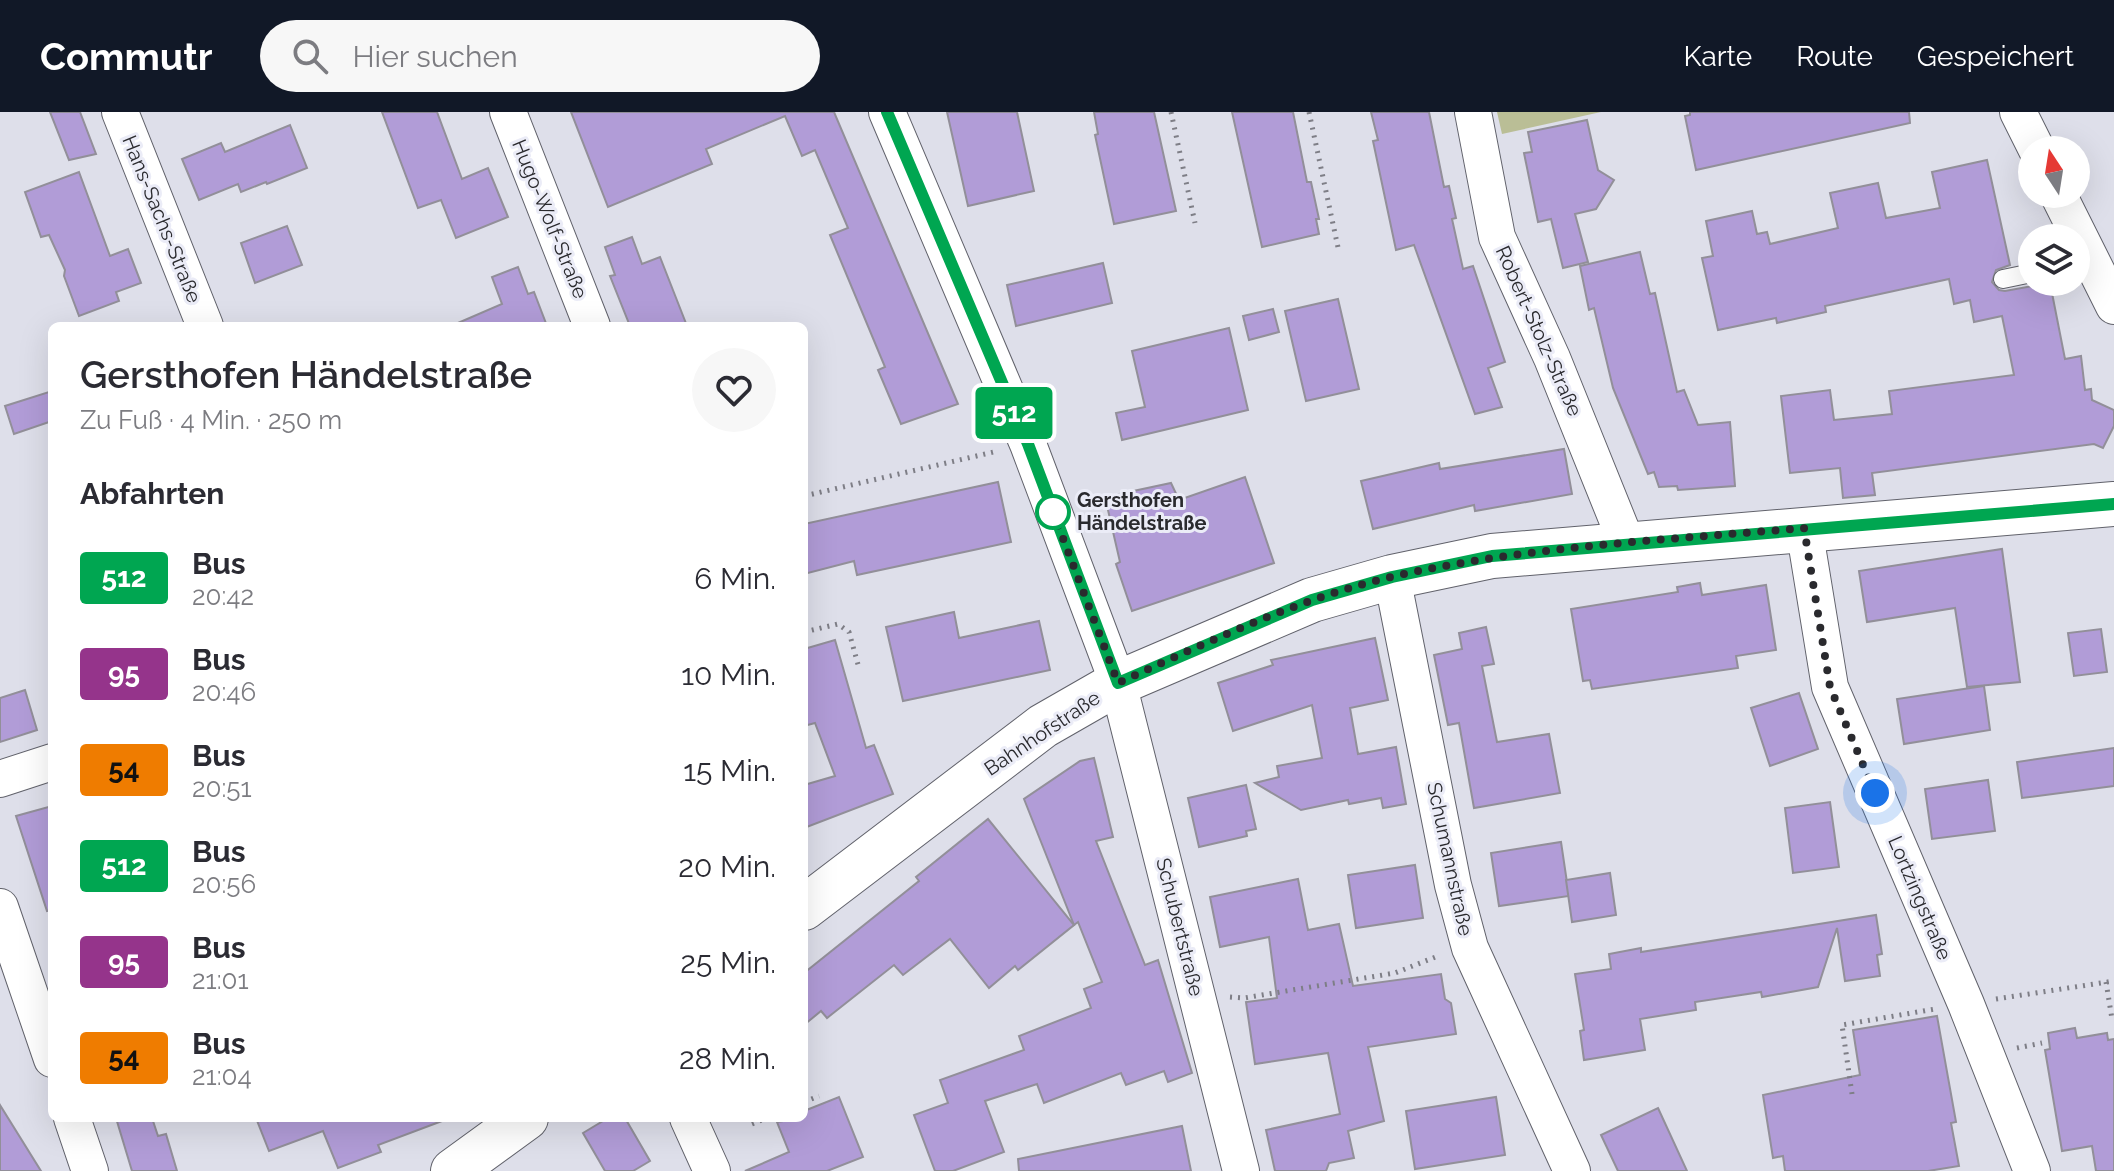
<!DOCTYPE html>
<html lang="de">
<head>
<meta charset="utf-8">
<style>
  body { margin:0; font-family:Raleway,sans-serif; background:#f7f7f7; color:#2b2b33; height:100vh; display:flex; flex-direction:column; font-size:30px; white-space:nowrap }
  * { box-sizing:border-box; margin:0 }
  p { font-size:26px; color:#7c7c81 }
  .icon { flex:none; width:44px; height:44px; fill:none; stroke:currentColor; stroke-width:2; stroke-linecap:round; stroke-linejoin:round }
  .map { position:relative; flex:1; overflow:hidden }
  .sheet { position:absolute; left:48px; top:210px; width:760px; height:800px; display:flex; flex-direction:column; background:#fff; border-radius:12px; box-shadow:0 8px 32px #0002 }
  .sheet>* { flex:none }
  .badge { padding:0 16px; border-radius:6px; font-size:28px; line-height:52px }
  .needle { width:52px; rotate:348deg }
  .tools { position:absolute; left:2018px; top:24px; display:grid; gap:16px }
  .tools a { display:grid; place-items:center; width:72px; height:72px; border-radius:50%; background:#fff; box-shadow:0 8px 32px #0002; font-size:40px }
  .you { position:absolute; width:40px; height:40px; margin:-20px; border:6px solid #fff; border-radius:50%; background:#1a73e8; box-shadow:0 0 0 12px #1a73e833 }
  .map>.badge { position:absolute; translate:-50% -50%; box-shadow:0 0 0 4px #fff }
  h2 { padding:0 32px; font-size:30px; line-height:72px }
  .round { display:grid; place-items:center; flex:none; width:84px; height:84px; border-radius:42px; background:#f7f7f7 }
  .overview { display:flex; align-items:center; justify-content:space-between; height:136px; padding:0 32px }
  h1 { font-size:38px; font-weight:600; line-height:60px }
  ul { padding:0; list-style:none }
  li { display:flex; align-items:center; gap:24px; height:96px; padding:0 32px }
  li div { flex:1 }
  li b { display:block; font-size:30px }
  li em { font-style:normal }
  li .badge { min-width:88px; font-weight:700; text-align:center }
  header { display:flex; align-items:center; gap:48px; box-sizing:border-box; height:112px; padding:0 40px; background:#111827; color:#fff }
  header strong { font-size:38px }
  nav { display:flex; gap:44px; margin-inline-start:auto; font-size:28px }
  .search { width:560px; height:72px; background:#f7f7f7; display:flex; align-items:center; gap:20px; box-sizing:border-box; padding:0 28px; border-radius:44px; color:#7c7c81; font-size:30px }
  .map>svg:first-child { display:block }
</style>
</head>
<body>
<header>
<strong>Commutr</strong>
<div class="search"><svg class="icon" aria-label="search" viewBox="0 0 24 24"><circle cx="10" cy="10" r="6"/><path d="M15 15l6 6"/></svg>Hier suchen</div>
<nav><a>Karte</a><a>Route</a><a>Gespeichert</a></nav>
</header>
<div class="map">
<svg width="2114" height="1059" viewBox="0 0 2114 1059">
  <rect width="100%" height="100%" fill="#dedfea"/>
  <polygon fill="#babe96" points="1497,0 1601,0 1502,22"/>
  <g fill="#b19cd7" stroke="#928f99" stroke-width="2">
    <polygon points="50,0 80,0 96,42 69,48"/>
    <polygon points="382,0 437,0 462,67 488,56 508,105 456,126 441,88 418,96"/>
    <polygon points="571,0 834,0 958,292 901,312 878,258 885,255 830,123 848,116 815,38 802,44 785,4 706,37 712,52 608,95"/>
    <polygon points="947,0 1017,0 1034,79 968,94"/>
    <polygon points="1094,0 1154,0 1176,99 1114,112 1095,23 1098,22"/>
    <polygon points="1232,0 1293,0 1307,70 1311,70 1319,107 1316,107 1319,122 1262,135"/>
    <polygon points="1371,0 1429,0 1444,75 1449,74 1456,106 1452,107 1463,157 1473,154 1505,250 1488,256 1502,295 1475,302 1414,133 1396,138 1373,29 1378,28"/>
    <polygon points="1690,0 1909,0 1910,11 1696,58 1685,4 1690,3"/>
    <polygon points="1587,8 1598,58 1614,68 1596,97 1575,102 1588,150 1563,156 1551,107 1538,110 1524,41 1532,40 1528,20"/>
    <polygon points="290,13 307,56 267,72 266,70 241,80 238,72 199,88 182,47 221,31 225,40"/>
    <polygon points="1987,48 2010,153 1996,158 1992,170 1999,178 2005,179 2050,171 2065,247 2081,244 2085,278 2091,277 2092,288 2114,298 2114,314 2103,336 2094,332 1872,361 1875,383 1843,386 1840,356 1790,361 1781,284 1830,278 1834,308 1892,302 1889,279 2014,263 2002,204 1974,210 1970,188 1954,192 1949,167 1825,194 1826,200 1777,211 1776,206 1718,218 1702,146 1713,144 1706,109 1752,99 1757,122 1767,120 1770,132 1838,116 1830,81 1878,71 1886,106 1940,96 1932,60"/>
    <polygon points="79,60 110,144 128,137 141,171 116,180 119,189 79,204 64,164 65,158 49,123 41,125 25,80"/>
    <polygon points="287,114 302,153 255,171 241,131"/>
    <polygon points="632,125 642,152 660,145 687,214 630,214 610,164 615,163 605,135"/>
    <polygon points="1640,140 1650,182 1655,181 1677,280 1684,278 1698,313 1730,310 1735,374 1678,378 1677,374 1659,375 1654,360 1648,362 1613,276 1594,196 1589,198 1580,154"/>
    <polygon points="1103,151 1112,191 1016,214 1007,173"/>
    <polygon points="518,155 528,182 534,180 547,214 451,214 502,192 492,165"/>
    <polygon points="1338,187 1359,277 1306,289 1285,199"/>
    <polygon points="1273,197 1279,220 1249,228 1243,204"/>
    <polygon points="1229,216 1248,298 1122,328 1116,301 1145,295 1132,239"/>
    <polygon points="52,279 52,309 14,322 5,294"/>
    <polygon points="1564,337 1572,382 1475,399 1474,393 1373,417 1361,369 1439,351 1440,357"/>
    <polygon points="1245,365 1274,451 1132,499 1116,452 1120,450 1105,385 1171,371 1179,388"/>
    <polygon points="998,370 1011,430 857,463 854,449 804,462 804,412"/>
    <polygon points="2002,437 2020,570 1967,575 1955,496 1867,510 1859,459"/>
    <polygon points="1700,471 1702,483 1766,473 1776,538 1736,544 1738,556 1592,577 1590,568 1583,569 1571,497 1678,480 1677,475"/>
    <polygon points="954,500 959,526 1039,509 1050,558 903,589 886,515"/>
    <polygon points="1486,515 1494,552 1482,554 1497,630 1549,622 1560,681 1474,696 1459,611 1448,613 1434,543 1462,537 1459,521"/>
    <polygon points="2101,517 2107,560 2074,564 2068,521"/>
    <polygon points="1375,526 1388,588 1350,596 1358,642 1396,635 1406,692 1383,696 1381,686 1349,692 1348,688 1301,698 1255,671 1279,665 1277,654 1322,646 1312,593 1233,619 1218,571 1273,553 1271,548"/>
    <polygon points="835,528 866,636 874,633 893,682 804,716 804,673 835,664 815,611 804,614 804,537"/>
    <polygon points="1984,574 1990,618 1904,632 1897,587"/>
    <polygon points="25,578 37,618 0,630 0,586"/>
    <polygon points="1799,581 1818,637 1770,654 1751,596"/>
    <polygon points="2114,636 2114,674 2022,686 2017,650"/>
    <polygon points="1094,646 1113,725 1096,729 1145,853 1158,848 1192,961 1168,970 1164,959 1126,973 1121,961 1044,991 1037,972 985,989 1004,1040 953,1059 935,1059 914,1003 948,991 940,968 1024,938 1019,924 1091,896 1084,877 1102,870 1078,810 1074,813 1024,687 1080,649"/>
    <polygon points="1988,668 1995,719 1932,727 1925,677"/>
    <polygon points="1246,673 1256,717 1246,719 1247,724 1199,735 1188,686"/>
    <polygon points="1830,690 1839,755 1793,761 1785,696"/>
    <polygon points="52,694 52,798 47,799 16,704"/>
    <polygon points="988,707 1074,813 1018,858 1015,854 989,876 950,827 903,863 894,853 827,906 821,899 804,913 804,861 919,769 916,765"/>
    <polygon points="1561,730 1569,784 1499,794 1491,741"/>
    <polygon points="1415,753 1423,806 1356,816 1348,763"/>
    <polygon points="1610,761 1616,803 1572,810 1566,768"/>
    <polygon points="1298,767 1308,818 1339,812 1353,874 1441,862 1445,887 1451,891 1456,922 1368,935 1384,1009 1348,1019 1354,1046 1329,1051 1326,1059 1275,1059 1266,1018 1340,1002 1328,941 1255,952 1246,890 1277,886 1269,825 1220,835 1210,785"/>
    <polygon points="1876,803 1882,842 1877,843 1880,864 1845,869 1837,816 1818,875 1762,885 1761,880 1695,890 1696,898 1640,907 1645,938 1584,948 1580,919 1584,918 1575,862 1611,857 1609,842 1641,836 1641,840"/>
    <polygon points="1937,904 1956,1010 1951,1011 1959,1054 1928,1059 1785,1059 1783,1044 1773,1046 1763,983 1860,963 1853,918"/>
    <polygon points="2075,916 2077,926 2107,921 2108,928 2114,927 2114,1059 2096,1059 2092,1034 2062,1039 2045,938 2050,937 2048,921"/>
    <polygon points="839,985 863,1045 827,1059 745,1059 789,1040 777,1010 804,1006 804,999"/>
    <polygon points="1496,985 1505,1043 1415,1057 1406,999"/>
    <polygon points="0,993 41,1059 0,1059"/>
    <polygon points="1658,996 1687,1059 1618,1059 1601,1023"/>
    <polygon points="116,1006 152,1006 158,1024 166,1022 177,1059 132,1059"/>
    <polygon points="256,1006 442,1006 442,1009 378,1033 381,1040 338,1056 323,1019 269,1039"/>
    <polygon points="608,1006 625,1006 650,1049 633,1059 605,1059 583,1021"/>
    <polygon points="1182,1014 1191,1059 1019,1059 1018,1047"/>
  </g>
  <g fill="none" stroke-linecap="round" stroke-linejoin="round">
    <defs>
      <polyline id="lane" points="2003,167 2032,161"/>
      <g id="street">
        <polyline points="120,0 205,214"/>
        <polyline points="508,0 592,214"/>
        <polyline points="887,0 1028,332 1118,571 1241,1059"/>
        <polyline points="1473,0 1497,125 1552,246 1627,432"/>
        <polyline points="2018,0 2037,38"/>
        <polyline points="2058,82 2114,194"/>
        <polyline points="1804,416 1830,575 1966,892 2032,1059"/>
        <polyline points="1392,465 1453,773 1470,836 1572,1059"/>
        <polyline points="0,667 52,650"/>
        <polyline points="0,795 52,947"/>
        <polyline points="72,1006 90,1059"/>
        <polyline points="688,1006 712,1059"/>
      </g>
      <g id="secondary">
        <polyline points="804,796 1043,614 1118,571 1312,488 1392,465 1492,444 2114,392"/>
        <polyline points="453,1059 526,1006"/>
      </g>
    </defs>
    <use href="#lane" stroke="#61626b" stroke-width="20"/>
    <use href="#street" stroke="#61626b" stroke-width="38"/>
    <use href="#secondary" stroke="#61626b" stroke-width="46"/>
    <g stroke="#7e7e86" stroke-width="5" stroke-dasharray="2 6" stroke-linecap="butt">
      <polyline points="1171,0 1195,111"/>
      <polyline points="1309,0 1339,140"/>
      <polyline points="804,384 998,339"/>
      <polyline points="804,520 838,512 849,520 859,556"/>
      <polyline points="2106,870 2112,907"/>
      <polyline points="1230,885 1244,886 1395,861 1438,844"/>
      <polyline points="1996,887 2114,869"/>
      <polyline points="2017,936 2042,931"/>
      <polyline points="1852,982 1842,913 1935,897"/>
      <polyline points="804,990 819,984"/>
      <polyline points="752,1012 767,1006"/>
    </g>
    <use href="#lane" stroke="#fff" stroke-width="18"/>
    <use href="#street" stroke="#fff" stroke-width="36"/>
    <use href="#secondary" stroke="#fff" stroke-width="44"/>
  </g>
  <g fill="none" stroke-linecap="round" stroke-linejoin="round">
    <defs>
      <polyline id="line" points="887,0 1028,332 1118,571 1312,488 1392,465 1492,444 2114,392"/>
    </defs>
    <use href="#line" stroke="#fff" stroke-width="18"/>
    <use href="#line" stroke="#00a651" stroke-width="12"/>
    <path stroke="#2a2a2e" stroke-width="8" stroke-dasharray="0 14.4" d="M1053,400l65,171c90,-41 181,-85 277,-107 134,-30 272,-36 409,-48l26,159 45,106"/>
  </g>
  <circle fill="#fff" stroke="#00a651" stroke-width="4" cx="1053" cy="400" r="16"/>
  <g text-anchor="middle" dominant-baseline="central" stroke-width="6" stroke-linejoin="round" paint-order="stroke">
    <g font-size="20" fill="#2a2a2e" stroke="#ebecf7">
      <text transform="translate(162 107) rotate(68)">Hans-Sachs-Straße</text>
      <text transform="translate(550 107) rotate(68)">Hugo-Wolf-Straße</text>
      <text transform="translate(1539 219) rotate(66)">Robert-Stolz-Straße</text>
      <text transform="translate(1042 621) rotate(-34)">Bahnhofstraße</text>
      <text transform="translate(1450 747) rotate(78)">Schumannstraße</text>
      <text transform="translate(1920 786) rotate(67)">Lortzingstraße</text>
      <text transform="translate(1180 815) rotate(76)">Schubertstraße</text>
    </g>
    <g font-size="20" font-weight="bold" fill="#2a2a2e" stroke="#ebecf7" text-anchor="start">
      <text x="1077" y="388">Gersthofen<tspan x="1077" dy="23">Händelstraße</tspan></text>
    </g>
  </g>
</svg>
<div class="tools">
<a><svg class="needle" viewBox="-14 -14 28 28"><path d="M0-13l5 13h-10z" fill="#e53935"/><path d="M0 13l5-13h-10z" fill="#7c7c81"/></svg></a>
<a><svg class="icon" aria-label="layers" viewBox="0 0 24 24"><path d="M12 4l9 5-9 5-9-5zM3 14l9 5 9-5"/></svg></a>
</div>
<div class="you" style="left:1875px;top:681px"></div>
<b class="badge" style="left:1014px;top:301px;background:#00a651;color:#fff">512</b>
<section class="sheet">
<div class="overview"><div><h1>Gersthofen Händelstraße</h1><p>Zu Fuß · 4 Min. · 250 m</p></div><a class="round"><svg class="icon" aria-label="heart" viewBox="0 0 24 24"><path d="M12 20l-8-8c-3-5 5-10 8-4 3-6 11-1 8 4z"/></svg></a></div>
<h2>Abfahrten</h2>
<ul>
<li><span class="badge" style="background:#00a651;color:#fff">512</span><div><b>Bus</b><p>20:42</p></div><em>6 Min.</em></li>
<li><span class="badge" style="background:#95348b;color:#fff">95</span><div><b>Bus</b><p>20:46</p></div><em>10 Min.</em></li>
<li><span class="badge" style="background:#ef7c00;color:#111">54</span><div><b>Bus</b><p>20:51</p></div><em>15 Min.</em></li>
<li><span class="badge" style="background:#00a651;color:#fff">512</span><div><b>Bus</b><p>20:56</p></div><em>20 Min.</em></li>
<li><span class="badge" style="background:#95348b;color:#fff">95</span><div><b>Bus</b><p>21:01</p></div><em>25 Min.</em></li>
<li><span class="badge" style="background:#ef7c00;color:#111">54</span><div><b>Bus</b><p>21:04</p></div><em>28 Min.</em></li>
</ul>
</section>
</div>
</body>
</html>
